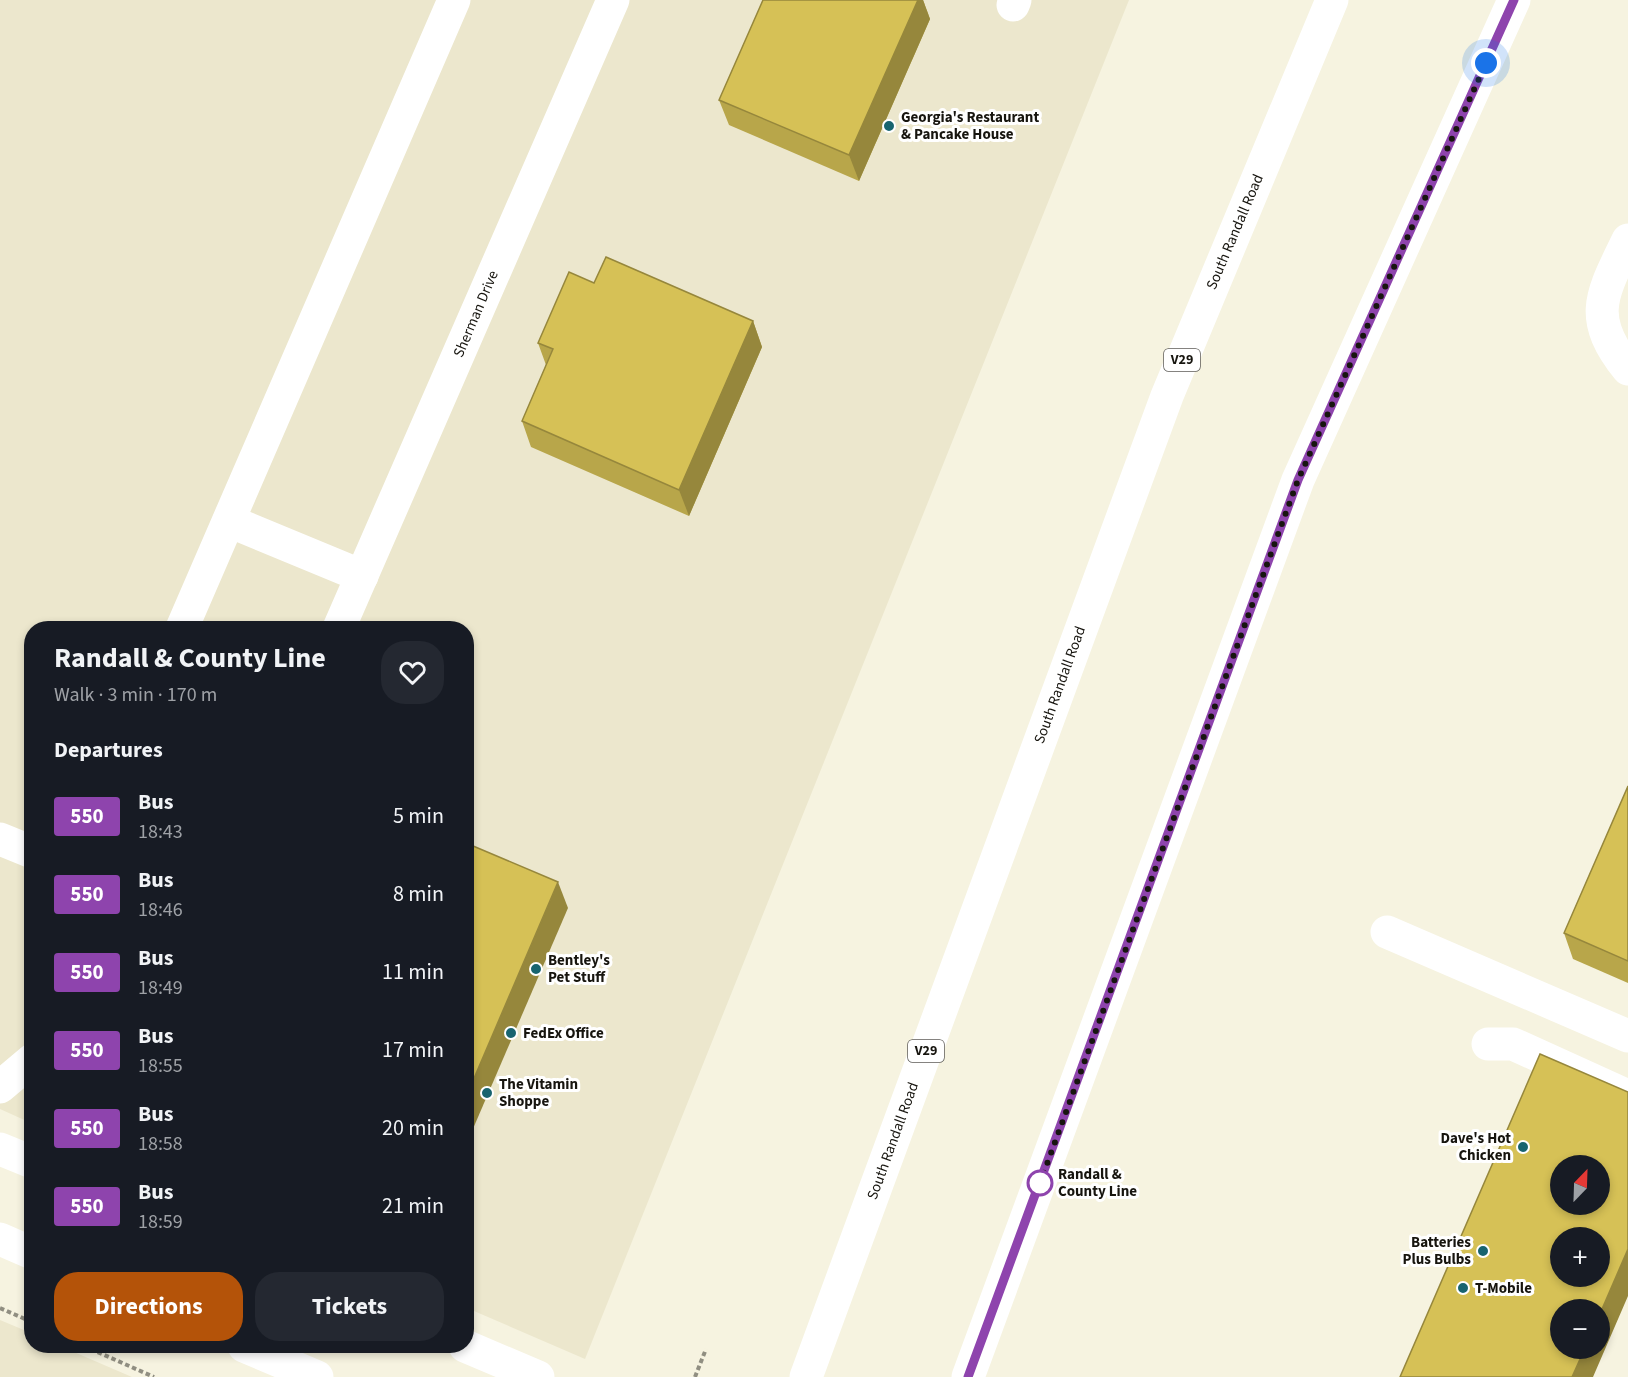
<!DOCTYPE html>
<html lang="en">
<head>
<meta charset="utf-8">
<style>
  body { margin:0; font-family:"Source Sans 3",sans-serif; background:#242831; color:#f1f3f6; height:100vh; display:flex; flex-direction:column; font-size:22px; white-space:nowrap }
  * { box-sizing:border-box; margin:0 }
  p { font-size:20px; color:#9ea1a6 }
  .icon { flex:none; width:33px; height:33px; fill:none; stroke:currentColor; stroke-width:2; stroke-linecap:round; stroke-linejoin:round }
  .map { position:relative; flex:1; overflow:hidden }
  .side { position:absolute; left:24px; top:621px; width:450px; height:732px; display:flex; flex-direction:column; background:#171b24; border-radius:24px; box-shadow:0 3px 9px #0003 }
  .side>* { flex:none }
  .badge { padding:0 12px; border-radius:4px; font-size:21px; line-height:39px }
  .needle { width:39px; rotate:23deg }
  .controls { position:absolute; left:1550px; top:1155px; display:grid; gap:12px }
  .controls a { display:grid; place-items:center; width:60px; height:60px; border-radius:50%; background:#171b24; box-shadow:0 3px 9px #0003; font-size:30px }
  .you { position:absolute; width:30px; height:30px; margin:-15px; border:4px solid #fff; border-radius:50%; background:#1a73e8; box-shadow:0 0 0 9px #1a73e833 }
  .map>.badge { position:absolute; translate:-50% -50%; box-shadow:0 0 0 3px #fff }
  h2 { padding:0 30px; font-size:22px; line-height:54px }
  .round { display:grid; place-items:center; flex:none; width:63px; height:63px; border-radius:24px; background:#242831 }
  .headline { display:flex; align-items:center; justify-content:space-between; height:102px; padding:0 30px }
  h1 { font-size:28px; font-weight:700; line-height:45px }
  .cta { display:flex; gap:12px; margin-top:auto; padding:12px 30px }
  .cta a { flex:1; height:69px; border-radius:24px; background:#b45309; color:#fff; font-size:24px; font-weight:700; line-height:69px; text-align:center }
  .cta a+a { background:#242831; color:#f1f3f6 }
  ul { padding:0; list-style:none }
  li { display:flex; align-items:center; gap:18px; height:78px; padding:0 30px }
  li div { flex:1 }
  li b { display:block; font-size:22px }
  li em { font-style:normal }
  li .badge { min-width:66px; font-weight:700; text-align:center }
  .map>svg:first-child { display:block }
</style>
</head>
<body>
<div class="map">
<svg width="1628" height="1377" viewBox="0 0 1628 1377">
  <rect width="100%" height="100%" fill="#f6f3e0"/>
  <g fill="#ece7cd">
    <polygon points="0,0 1129,0 585,1359 467,1308 466,628 32,628 31,1123 0,1109"/>
    <polygon points="0,1320 31,1333 32,1346 60,1346 132,1377 0,1377"/>
  </g>
  <g fill="none" stroke-linecap="round" stroke-linejoin="round">
    <g stroke="#908e81" stroke-width="4" stroke-dasharray="4.5 3" stroke-linecap="butt">
      <polyline points="0,1308 32,1322"/>
      <polyline points="84,1346 154,1377"/>
      <polyline points="695,1377 706,1349"/>
    </g>
    <g stroke="#fff" stroke-width="33">
      <polyline points="1013,5 1015,0"/>
      <path d="M1628,240c-26,54 -42,77 0,129"/>
      <polyline points="229,521 362,576"/>
      <polyline points="182,628 454,0"/>
      <polyline points="339,628 613,0"/>
      <polyline points="0,839 32,852"/>
      <polyline points="1387,932 1628,1036"/>
      <polyline points="1488,1044 1513,1044 1628,1096"/>
      <polyline points="0,1087 32,1060"/>
      <polyline points="0,1149 32,1162"/>
      <polyline points="0,1239 32,1253"/>
      <polyline points="244,1346 317,1377"/>
      <polyline points="465,1346 538,1377"/>
    </g>
    <g stroke="#fff" stroke-width="33">
      <polyline points="806,1377 1167,396 1332,0"/>
      <polyline points="968,1377 1298,480 1514,0"/>
    </g>
  </g>
  <g fill="#b8a64a">
    <polygon points="763,0 923,0 930,19 859,181 729,125 719,100"/>
    <polygon points="753,321 762,347 689,516 531,447 522,421 546,365 538,343"/>
    <polygon points="1628,786 1628,983 1573,959 1564,933"/>
  </g>
  <g fill="#96873c">
    <polygon points="918,0 923,0 930,19 859,181 849,155"/>
    <polygon points="753,321 762,347 689,516 679,490"/>
    <polygon points="558,882 568,908 466,1145 466,1097"/>
    <polygon points="1628,1249 1628,1296 1593,1377 1572,1377 1585,1348 1599,1348 1599,1316"/>
  </g>
  <g fill="#d6c156" stroke="#96873c" stroke-width="1.5" fill-rule="evenodd">
    <polygon points="763,0 918,0 849,155 719,100"/>
    <polygon points="606,257 753,321 679,490 522,421 553,349 538,343 569,272 594,283"/>
    <polygon points="1628,786 1628,961 1564,933"/>
    <polygon points="466,843 558,882 466,1097"/>
    <path d="M1540,1054l88,38v157l-29,67v-6h-39v38h25l-13,29h-172zM1560,1166h39v38h-39zM1560,1238h39v38h-39z"/>
  </g>
  <g fill="none" stroke-linecap="round" stroke-linejoin="round">
    <defs>
      <polyline id="line" points="968,1377 1298,480 1514,0"/>
    </defs>
    <use href="#line" stroke="#fff" stroke-width="14"/>
    <use href="#line" stroke="#8e44ad" stroke-width="9"/>
    <polyline stroke="#17150f" stroke-width="6" stroke-dasharray="0 10.8" points="1040,1183 1298,480 1486,63"/>
  </g>
  <g fill="#18646f" stroke="#fff" stroke-width="2">
    <circle cx="889" cy="126" r="6"/>
    <circle cx="536" cy="969" r="6"/>
    <circle cx="511" cy="1033" r="6"/>
    <circle cx="487" cy="1093" r="6"/>
    <circle cx="1523" cy="1147" r="6"/>
    <circle cx="1483" cy="1251" r="6"/>
    <circle cx="1463" cy="1288" r="6"/>
  </g>
  <circle fill="#fff" stroke="#8e44ad" stroke-width="3" cx="1040" cy="1183" r="12"/>
  <g text-anchor="middle" dominant-baseline="central" stroke-width="6" stroke-linejoin="round" paint-order="stroke">
    <g fill="#fff" stroke="#5d5b57" stroke-width="1.5">
      <rect x="1164" y="349" width="36" height="22" rx="4.5"/>
      <rect x="908" y="1040" width="36" height="22" rx="4.5"/>
    </g>
    <g font-size="14" font-weight="bold" fill="#17150f">
      <text x="1182" y="360">V29</text>
      <text x="926" y="1051">V29</text>
    </g>
    <g font-size="15" font-weight="bold" fill="#17150f" stroke="#fff" text-anchor="start">
      <text x="901" y="117">Georgia's Restaurant<tspan x="901" dy="17">&amp; Pancake House</tspan></text>
      <text x="548" y="960">Bentley's<tspan x="548" dy="17">Pet Stuff</tspan></text>
      <text x="523" y="1033">FedEx Office</text>
      <text x="499" y="1084">The Vitamin<tspan x="499" dy="17">Shoppe</tspan></text>
      <text x="1511" y="1138" text-anchor="end">Dave's Hot<tspan x="1511" dy="17">Chicken</tspan></text>
      <text x="1471" y="1242" text-anchor="end">Batteries<tspan x="1471" dy="17">Plus Bulbs</tspan></text>
      <text x="1475" y="1288">T-Mobile</text>
    </g>
    <g font-size="15" fill="#17150f" stroke="#fff">
      <text transform="translate(1235 232) rotate(-67)">South Randall Road</text>
      <text transform="translate(476 314) rotate(-67)">Sherman Drive</text>
      <text transform="translate(1060 685) rotate(-70)">South Randall Road</text>
      <text transform="translate(893 1141) rotate(-70)">South Randall Road</text>
    </g>
    <g font-size="15" font-weight="bold" fill="#17150f" stroke="#fff" text-anchor="start">
      <text x="1058" y="1174">Randall &amp;<tspan x="1058" dy="17">County Line</tspan></text>
    </g>
  </g>
</svg>
<div class="controls">
<a><svg class="needle" viewBox="-14 -14 28 28"><path d="M0-13l5 13h-10z" fill="#e53935"/><path d="M0 13l5-13h-10z" fill="#9ea1a6"/></svg></a>
<a>+</a>
<a>−</a>
</div>
<div class="you" style="left:1486px;top:63px"></div>
<section class="side">
<div class="headline"><div><h1>Randall &amp; County Line</h1><p>Walk · 3 min · 170 m</p></div><a class="round"><svg class="icon" aria-label="heart" viewBox="0 0 24 24"><path d="M12 20l-8-8c-3-5 5-10 8-4 3-6 11-1 8 4z"/></svg></a></div>
<h2>Departures</h2>
<ul>
<li><span class="badge" style="background:#8e44ad;color:#fff">550</span><div><b>Bus</b><p>18:43</p></div><em>5 min</em></li>
<li><span class="badge" style="background:#8e44ad;color:#fff">550</span><div><b>Bus</b><p>18:46</p></div><em>8 min</em></li>
<li><span class="badge" style="background:#8e44ad;color:#fff">550</span><div><b>Bus</b><p>18:49</p></div><em>11 min</em></li>
<li><span class="badge" style="background:#8e44ad;color:#fff">550</span><div><b>Bus</b><p>18:55</p></div><em>17 min</em></li>
<li><span class="badge" style="background:#8e44ad;color:#fff">550</span><div><b>Bus</b><p>18:58</p></div><em>20 min</em></li>
<li><span class="badge" style="background:#8e44ad;color:#fff">550</span><div><b>Bus</b><p>18:59</p></div><em>21 min</em></li>
</ul>
<div class="cta"><a>Directions</a><a>Tickets</a></div>
</section>
</div>
</body>
</html>
